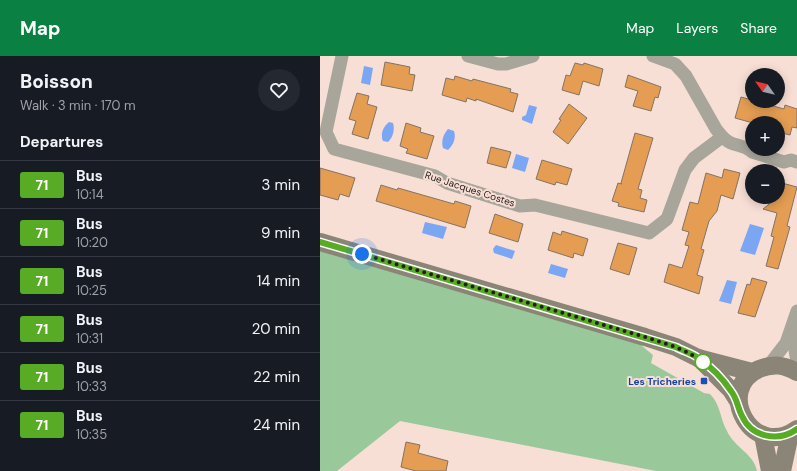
<!DOCTYPE html>
<html lang="en">
<head>
<meta charset="utf-8">
<style>
  body { margin:0; font-family:"DM Sans",sans-serif; background:#242831; color:#f1f3f6; height:100vh; display:flex; flex-direction:column; font-size:15px; white-space:nowrap }
  * { box-sizing:border-box; margin:0 }
  p { font-size:13px; color:#9ea1a6 }
  .icon { flex:none; width:22px; height:22px; fill:none; stroke:currentColor; stroke-width:2; stroke-linecap:round; stroke-linejoin:round }
  .map { position:relative; flex:1; overflow:hidden }
  .panel { display:flex; flex-direction:column; background:#171b24; width:320px }
  .panel>* { flex:none }
  .badge { padding:0 8px; border-radius:3px; font-size:14px; line-height:26px }
  .needle { width:26px; rotate:304deg }
  .fabs { position:absolute; left:425px; top:12px; display:grid; gap:8px }
  .fabs a { display:grid; place-items:center; width:40px; height:40px; border-radius:50%; background:#171b24; box-shadow:0 2px 10px #0003; font-size:20px }
  .you { position:absolute; width:20px; height:20px; margin:-10px; border:3px solid #fff; border-radius:50%; background:#1a73e8; box-shadow:0 0 0 6px #1a73e833 }
  .map>.badge { position:absolute; translate:-50% -50%; box-shadow:0 0 0 2px #fff }
  h2 { padding:0 20px; font-size:15px; line-height:36px }
  .round { display:grid; place-items:center; flex:none; width:42px; height:42px; border-radius:21px; background:#242831 }
  .head { display:flex; align-items:center; justify-content:space-between; height:68px; padding:0 20px }
  h1 { font-size:19px; font-weight:800; line-height:30px }
  ul { padding:0; list-style:none }
  li { display:flex; align-items:center; gap:12px; height:48px; padding:0 20px; border-top:1px solid #363941 }
  li div { flex:1 }
  li b { display:block; font-size:15px }
  li em { font-style:normal }
  li .badge { min-width:44px; font-weight:700; text-align:center }
  header { display:flex; align-items:center; gap:24px; box-sizing:border-box; height:56px; padding:0 20px; background:#0b8043; color:#fff }
  header strong { font-size:19px }
  nav { display:flex; gap:22px; margin-inline-start:auto; font-size:14px }
  main { display:flex; flex:1; min-height:0 }
  .map>svg:first-child { display:block }
</style>
</head>
<body>
<header>
<strong>Map</strong>
<nav><a>Map</a><a>Layers</a><a>Share</a></nav>
</header>
<main>
<section class="panel">
<div class="head"><div><h1>Boisson</h1><p>Walk · 3 min · 170 m</p></div><a class="round"><svg class="icon" aria-label="heart" viewBox="0 0 24 24"><path d="M12 20l-8-8c-3-5 5-10 8-4 3-6 11-1 8 4z"/></svg></a></div>
<h2>Departures</h2>
<ul>
<li><span class="badge" style="background:#58ac25;color:#fff">71</span><div><b>Bus</b><p>10:14</p></div><em>3 min</em></li>
<li><span class="badge" style="background:#58ac25;color:#fff">71</span><div><b>Bus</b><p>10:20</p></div><em>9 min</em></li>
<li><span class="badge" style="background:#58ac25;color:#fff">71</span><div><b>Bus</b><p>10:25</p></div><em>14 min</em></li>
<li><span class="badge" style="background:#58ac25;color:#fff">71</span><div><b>Bus</b><p>10:31</p></div><em>20 min</em></li>
<li><span class="badge" style="background:#58ac25;color:#fff">71</span><div><b>Bus</b><p>10:33</p></div><em>22 min</em></li>
<li><span class="badge" style="background:#58ac25;color:#fff">71</span><div><b>Bus</b><p>10:35</p></div><em>24 min</em></li>
</ul>
</section>
<div class="map">
<svg width="477" height="415" viewBox="0 0 477 415">
  <rect width="100%" height="100%" fill="#f8dfd5"/>
  <path fill="#99c99b" d="M0,195l316,90 17,14 -2,8 53,30 6,1c11,11 10,25 17,37 7,16 27,23 30,40h-101l-256,-50 -63,50h-17z"/>
  <g fill="#7aa6f4">
    <polygon points="44,10 53,12 50,29 41,27"/>
    <polygon points="209,49 217,51 212,68 202,64 202,61 206,59"/>
    <path d="M69,66l4,1c2,7 0,14 -5,19l-5,-1c-3,-7 0,-14 6,-19z"/>
    <path d="M128,73l6,2c2,7 0,13 -6,19l-5,-2c-2,-7 0,-13 5,-19z"/>
    <polygon points="196,98 209,102 205,116 192,112"/>
    <polygon points="105,166 127,171 123,183 102,177"/>
    <polygon points="430,168 444,172 435,199 420,195"/>
    <polygon points="176,189 195,195 192,203 174,197 173,193"/>
    <polygon points="231,208 248,213 245,222 228,217"/>
    <polygon points="407,224 417,226 411,248 399,245"/>
  </g>
  <g fill="#e49d52" stroke="#837364">
    <polygon points="65,6 90,11 89,18 95,19 92,35 61,29"/>
    <polygon points="255,7 263,9 264,7 283,13 279,30 263,25 259,39 242,34 246,19 250,20"/>
    <polygon points="308,19 341,31 338,42 335,41 331,55 313,50 318,35 305,31"/>
    <polygon points="135,20 152,25 153,23 191,33 190,36 198,38 193,56 156,43 156,45 147,42 146,46 122,39 126,22 134,24"/>
    <polygon points="37,37 49,40 47,48 57,51 48,83 32,78 36,65 29,63"/>
    <polygon points="421,41 464,53 465,49 477,53 477,72 472,71 470,79 458,76 461,67 444,67 434,64 433,67 415,62"/>
    <polygon points="249,48 267,62 248,88 233,76 241,64 239,63"/>
    <polygon points="86,67 101,72 100,76 114,80 107,103 86,97 88,93 80,90"/>
    <polygon points="315,77 333,82 318,133 322,134 320,142 327,144 324,156 298,150 299,147 292,145 298,127 302,128 301,127"/>
    <polygon points="171,91 191,96 186,112 167,107"/>
    <polygon points="222,104 252,113 247,129 236,126 235,129 216,123"/>
    <polygon points="0,112 35,122 29,141 20,138 18,144 0,139"/>
    <polygon points="404,113 420,117 413,143 401,139 397,155 389,165 381,193 384,194 377,219 383,221 379,238 344,226 349,208 362,212 369,190 365,189 369,176 362,174 370,146 378,148 386,117 402,122"/>
    <polygon points="458,126 477,131 467,170 470,171 458,213 446,210 454,181 451,180 457,157 443,153 458,141"/>
    <polygon points="61,129 77,134 78,132 134,148 135,145 151,150 145,172 56,145"/>
    <polygon points="175,158 203,168 198,186 169,177"/>
    <polygon points="242,175 268,183 263,200 254,197 253,202 228,194 233,176 241,179"/>
    <polygon points="298,187 317,192 309,219 290,213"/>
    <polygon points="432,222 447,226 435,261 418,257 427,228 430,229"/>
    <polygon points="86,386 100,389 98,397 128,405 126,415 96,415 81,411"/>
  </g>
  <g fill="none" stroke-linecap="round" stroke-linejoin="round">
    <g stroke="#a8a59b" stroke-width="13">
      <polyline points="22,0 6,76 14,93 115,120 127,127 200,150 215,149 329,177 347,163 365,114 374,102 402,81"/>
      <polyline points="148,0 178,8 186,8 213,0"/>
      <path d="M333,0l22,8 11,12 30,53c4,5 8,11 15,14 7,3 15,3 21,9l32,10 7,-2 6,2"/>
      <polyline points="474,273 474,288 477,306"/>
      <polyline points="449,309 466,287 477,255"/>
    </g>
    <g stroke="#8b8578" stroke-width="18">
      <polyline points="0,186 325,281 356,291 378,302 432,316"/>
      <polyline points="379,302 411,334 418,345"/>
      <path d="M477,316c-13,-7 -23,-9 -38,-3 -45,20 -7,92 38,60"/>
      <polyline points="443,379 450,415"/>
      <polyline points="462,415 470,378"/>
    </g>
  </g>
  <g fill="none" stroke-linecap="round" stroke-linejoin="round">
    <defs>
      <path id="line" d="M0,186l356,105c7,4 16,6 22,11 12,8 25,21 33,33 7,9 6,16 11,25 10,22 37,26 55,13"/>
    </defs>
    <use href="#line" stroke="#fff" stroke-width="9"/>
    <use href="#line" stroke="#58ac25" stroke-width="6"/>
    <path stroke="#251c19" stroke-width="4" stroke-dasharray="0 7.2" d="M42,198l283,83c21,7 44,12 60,28l-2,-3"/>
  </g>
  <circle fill="#fff" stroke="#58ac25" stroke-width="2" cx="383" cy="306" r="8"/>
  <rect fill="#1a4fb4" stroke="#f8dfd5" stroke-width="1.5" x="380" y="321" width="8" height="8" rx="2"/>
  <g text-anchor="middle" dominant-baseline="central" stroke-width="4" stroke-linejoin="round" paint-order="stroke">
    <g font-size="10" fill="#251c19" stroke="#f8dfd5">
      <text transform="translate(150 133) rotate(18)">Rue Jacques Costes</text>
    </g>
    <g font-size="10" font-weight="bold" fill="#164399" stroke="#f8dfd5" text-anchor="end">
      <text x="376" y="325">Les Tricheries</text>
    </g>
  </g>
</svg>
<div class="fabs">
<a><svg class="needle" viewBox="-14 -14 28 28"><path d="M0-13l5 13h-10z" fill="#e53935"/><path d="M0 13l5-13h-10z" fill="#9ea1a6"/></svg></a>
<a>+</a>
<a>−</a>
</div>
<div class="you" style="left:42px;top:198px"></div>
</div>
</main>
</body>
</html>
